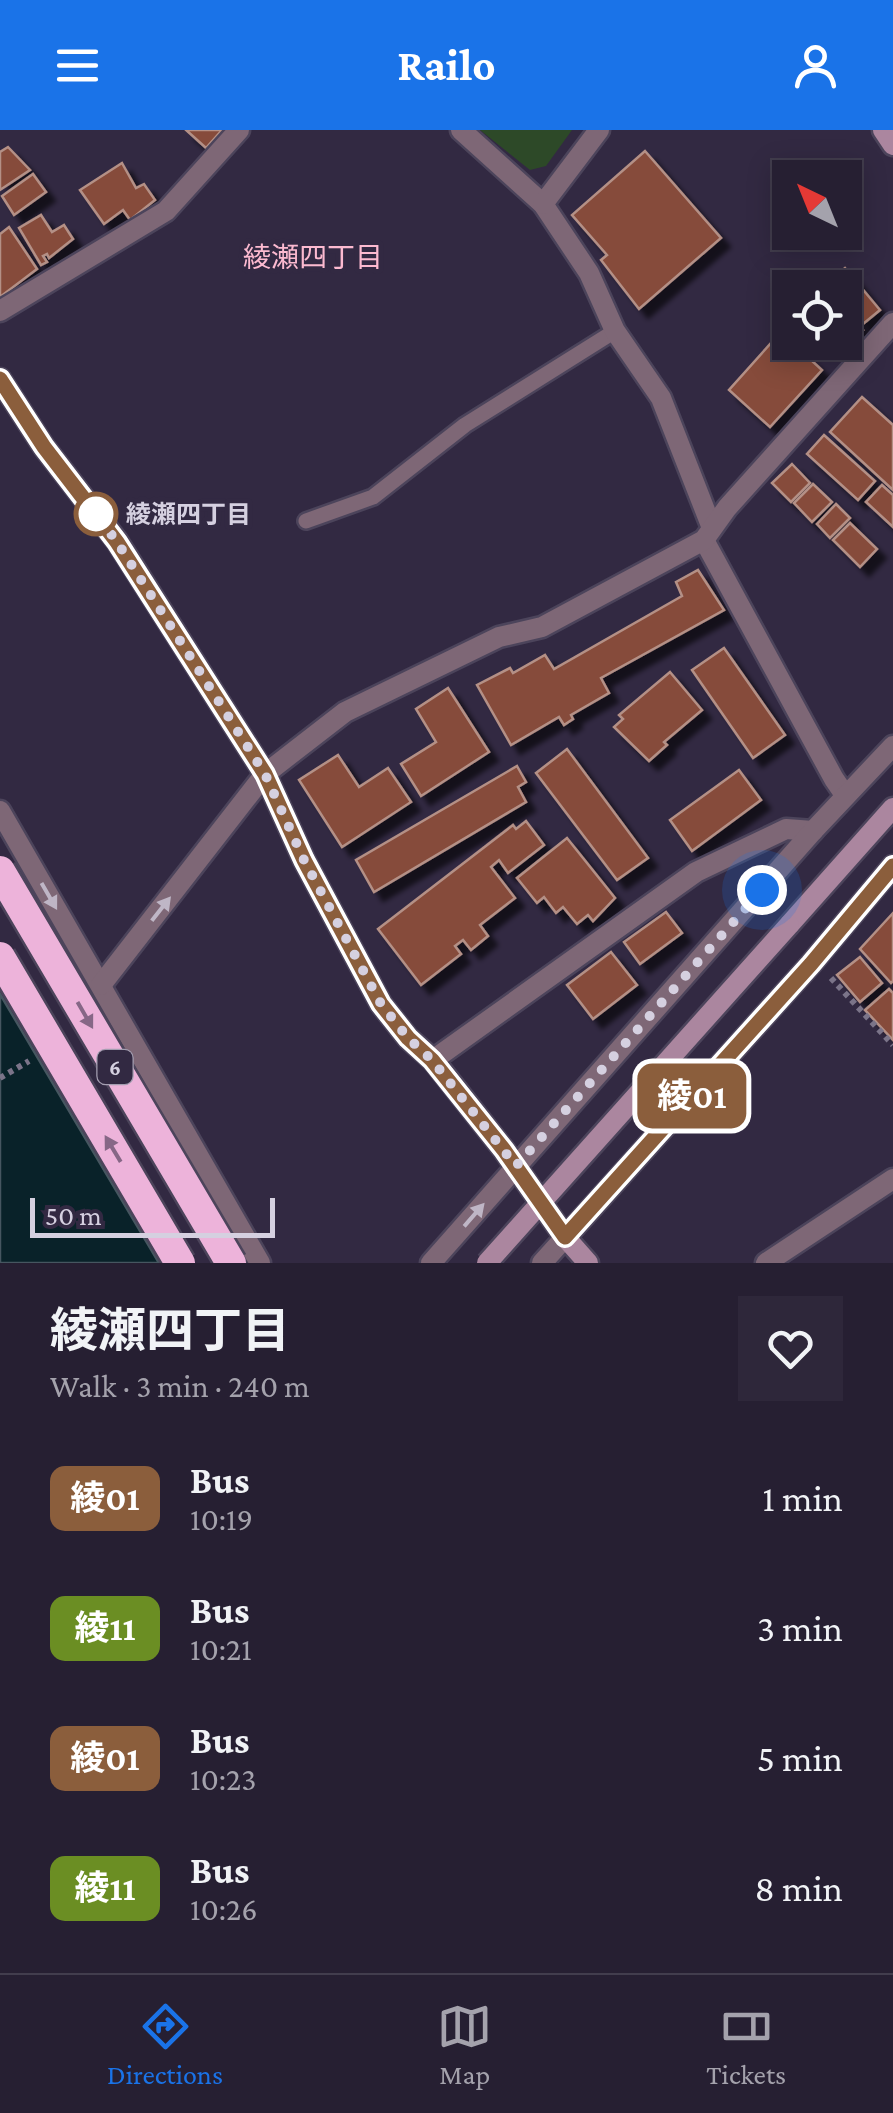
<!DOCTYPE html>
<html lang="en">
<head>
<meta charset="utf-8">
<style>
  body { margin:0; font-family:"Crimson Pro","Noto Sans JP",serif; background:#2e273a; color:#f1f3f6; height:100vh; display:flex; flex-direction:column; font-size:38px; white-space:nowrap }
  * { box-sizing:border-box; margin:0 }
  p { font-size:32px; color:#a4a2ac }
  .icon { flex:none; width:55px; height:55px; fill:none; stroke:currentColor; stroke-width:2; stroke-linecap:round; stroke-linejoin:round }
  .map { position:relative; height:1133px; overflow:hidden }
  .drawer { display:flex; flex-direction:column; background:#261f32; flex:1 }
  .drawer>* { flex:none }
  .badge { padding:0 20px; border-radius:15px; font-size:35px; line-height:65px }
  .needle { width:65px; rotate:317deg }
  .tools { position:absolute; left:772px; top:30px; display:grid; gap:20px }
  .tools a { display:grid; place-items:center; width:90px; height:90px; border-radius:0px; background:#261f32; box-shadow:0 5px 25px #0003,0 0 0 2px #423d4d; font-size:50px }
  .scale { position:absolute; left:30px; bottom:25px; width:245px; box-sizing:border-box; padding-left:10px; border:5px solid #d5d0e0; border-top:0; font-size:28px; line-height:35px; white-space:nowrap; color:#d5d0e0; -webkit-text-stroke:8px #322942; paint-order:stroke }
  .you { position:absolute; width:50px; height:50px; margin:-25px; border:8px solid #fff; border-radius:50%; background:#1a73e8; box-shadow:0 0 0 15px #1a73e833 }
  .map>.badge { position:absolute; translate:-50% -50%; box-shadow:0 0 0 5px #fff }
  .round { display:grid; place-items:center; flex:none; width:105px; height:105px; border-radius:0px; background:#2e273a }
  .head { display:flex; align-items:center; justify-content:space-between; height:170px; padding:0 50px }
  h1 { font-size:48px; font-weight:700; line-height:75px }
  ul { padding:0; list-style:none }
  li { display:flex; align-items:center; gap:30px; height:130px; padding:0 50px }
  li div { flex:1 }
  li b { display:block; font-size:38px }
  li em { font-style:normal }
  li .badge { min-width:110px; font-weight:700; text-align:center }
  header { display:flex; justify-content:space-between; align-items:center; height:130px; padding:0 50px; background:#1a73e8; color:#fff; font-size:45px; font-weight:700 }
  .menu { display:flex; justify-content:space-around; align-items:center; height:140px; border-top:2px solid #423d4d; background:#261f32; font-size:28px; color:#a4a2ac }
  .menu a { display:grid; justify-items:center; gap:5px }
  .menu .current { color:#1a73e8 }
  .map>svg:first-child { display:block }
</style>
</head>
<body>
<header><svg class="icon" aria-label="menu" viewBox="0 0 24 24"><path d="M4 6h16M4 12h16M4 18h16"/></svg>Railo<svg class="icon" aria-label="person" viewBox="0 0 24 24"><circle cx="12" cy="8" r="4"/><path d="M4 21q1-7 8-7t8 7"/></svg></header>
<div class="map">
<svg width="893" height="1133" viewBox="0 0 893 1133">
  <defs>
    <filter id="shadow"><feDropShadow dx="9" dy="9" stdDeviation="2.5" flood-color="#0009"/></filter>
  </defs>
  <rect width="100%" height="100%" fill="#322942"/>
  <polygon fill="#2d4928" points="480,0 572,0 546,36 530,40"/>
  <polygon fill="#092229" stroke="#465660" stroke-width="2.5" points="0,864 159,1133 0,1133"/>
  <g fill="#864b3b" stroke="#b49086" stroke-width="2.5" filter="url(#shadow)">
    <polygon points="186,0 222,0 206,18"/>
    <polygon points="8,17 30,40 0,60 0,22"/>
    <polygon points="645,21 721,108 639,179 601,130 607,125 572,85"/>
    <polygon points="122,33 136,58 144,54 155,70 130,90 123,80 104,94 80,60"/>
    <polygon points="33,44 46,62 14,85 2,66"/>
    <polygon points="41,85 52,102 64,95 73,109 49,128 47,124 43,126 47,132 41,135 19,98"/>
    <polygon points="9,97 37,139 0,167 0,104"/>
    <polygon points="845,138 880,180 863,194 845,172 845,158 833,158 828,152"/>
    <polygon points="845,178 863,200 850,211 845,205"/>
    <polygon points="788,194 790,212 802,212 798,218 822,240 770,297 729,260"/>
    <polygon points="862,267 893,295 893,360 830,302"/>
    <polygon points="824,305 875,351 858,370 807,324"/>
    <polygon points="792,334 810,353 791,372 772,353"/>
    <polygon points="813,354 832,372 812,392 794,373"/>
    <polygon points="882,355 893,365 893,397 866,372"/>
    <polygon points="836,374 850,388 830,408 817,394"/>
    <polygon points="850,393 877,419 860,437 833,410"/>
    <polygon points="698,440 724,480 601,548 609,563 571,585 573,589 564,595 559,587 511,615 477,555 510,538 513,543 545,525 554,539 682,466 676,452"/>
    <polygon points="724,518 785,605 753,628 692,540"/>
    <polygon points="670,542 702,580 664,612 667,615 649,631 614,597 623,589 619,585"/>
    <polygon points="448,558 489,622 421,666 401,634 436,612 416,579"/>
    <polygon points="567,619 648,728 617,750 536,643"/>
    <polygon points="338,625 359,657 388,638 411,672 342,717 299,650"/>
    <polygon points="517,636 526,652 518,657 526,672 374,762 356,730"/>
    <polygon points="739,640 761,670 692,721 670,690"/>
    <polygon points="526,691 544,715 508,743 499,730 491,737 515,768 480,795 488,806 471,820 463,810 455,816 461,824 421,855 378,799 513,695 516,699"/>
    <polygon points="567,708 615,768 593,791 588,785 577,794 563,777 556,783 544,767 537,773 517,748"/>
    <polygon points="666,782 682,803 640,834 624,812"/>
    <polygon points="893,783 893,851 891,853 860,819"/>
    <polygon points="611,822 637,855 593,889 567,855"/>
    <polygon points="860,827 882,853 860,872 837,845"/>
    <polygon points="889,859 893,863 893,910 865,880"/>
  </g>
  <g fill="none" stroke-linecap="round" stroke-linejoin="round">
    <defs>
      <polyline id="lane" points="306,391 373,367 465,295 615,201"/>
      <g id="street">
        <polyline points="461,0 543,74 589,143 615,201 661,268 712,398"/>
        <polyline points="543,74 599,0"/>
        <polyline points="0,181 166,81 239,0"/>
        <polyline points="704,410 834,649 845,665"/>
        <polyline points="0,681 260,1133"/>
        <polyline points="101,855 265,644 345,582 499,507 542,497 704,410 727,378 893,193"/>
        <polyline points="433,930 696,742 786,699 813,701"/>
        <polyline points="431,1133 813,701 893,616"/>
        <polyline points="542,1133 811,834 893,736"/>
        <polyline points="766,1133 893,1049"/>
      </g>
      <g id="secondary">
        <polyline points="883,0 893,15"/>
        <polyline points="0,249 44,317 117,411 265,644 304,730 381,874 408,908 433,930 504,1020 565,1107 588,1133"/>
        <polyline points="789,795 893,678"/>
      </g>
    </defs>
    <use href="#lane" stroke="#4c445b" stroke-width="20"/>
    <use href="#street" stroke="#4c445b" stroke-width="25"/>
    <use href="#secondary" stroke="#4c445b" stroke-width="25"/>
    <g stroke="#7b7489" stroke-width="6" stroke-dasharray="5 5" stroke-linecap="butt">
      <polyline points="831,848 893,915"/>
      <polyline points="0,948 29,931"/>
    </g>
    <use href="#lane" stroke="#7e6776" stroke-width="15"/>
    <use href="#street" stroke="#7e6776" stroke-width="20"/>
    <use href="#secondary" stroke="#ab869f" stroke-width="20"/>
    <defs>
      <polyline id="secondary-bridge" points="487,1133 789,795"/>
      <g id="highway-bridge">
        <polyline points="0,741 231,1133"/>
        <polyline points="0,827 180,1133"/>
      </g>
    </defs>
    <use href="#secondary-bridge" stroke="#4c445b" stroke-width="25" stroke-linecap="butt"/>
    <use href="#highway-bridge" stroke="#4c445b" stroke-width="35" stroke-linecap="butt"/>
    <use href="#secondary-bridge" stroke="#ab869f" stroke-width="20"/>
    <use href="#highway-bridge" stroke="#edb3da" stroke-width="30"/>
  </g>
  <defs><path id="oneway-solid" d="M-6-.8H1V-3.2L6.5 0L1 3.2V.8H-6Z" transform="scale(2.5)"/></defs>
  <g fill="#bfb6c6">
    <use href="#oneway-solid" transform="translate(49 766) rotate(60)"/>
    <use href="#oneway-solid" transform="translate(161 779) rotate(-52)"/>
    <use href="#oneway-solid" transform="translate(474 1085) rotate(-49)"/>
  </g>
  <g fill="#866786">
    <use href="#oneway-solid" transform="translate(85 885) rotate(60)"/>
    <use href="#oneway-solid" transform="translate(113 1019) rotate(-121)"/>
  </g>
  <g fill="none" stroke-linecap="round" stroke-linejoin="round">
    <defs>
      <polyline id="line" points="0,249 44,317 117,412 265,644 304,730 381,874 408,908 432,930 504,1020 565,1107 811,834 893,736"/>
    </defs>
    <use href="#line" stroke="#fff" stroke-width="22"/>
    <use href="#line" stroke="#8b5e3c" stroke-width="15"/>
    <polyline stroke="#d5d0e0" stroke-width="10" stroke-dasharray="0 18" points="96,384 93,380 117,412 265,644 304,730 381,874 408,908 432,930 516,1036 762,760"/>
  </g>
  <circle fill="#fff" stroke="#8b5e3c" stroke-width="5" cx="96" cy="384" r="20"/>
  <g text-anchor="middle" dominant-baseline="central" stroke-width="10" stroke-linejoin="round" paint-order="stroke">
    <rect fill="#322942" stroke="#a49eb1" stroke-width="2.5" x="97.5" y="920" width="35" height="34" rx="8"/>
    <g font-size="22" font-weight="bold" fill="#d5d0e0">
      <text x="115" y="937">6</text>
    </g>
    <g font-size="25" font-weight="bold" fill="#d5d0e0" stroke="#322942" text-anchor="start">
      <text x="126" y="384">綾瀬四丁目</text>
    </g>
    <g font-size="28" fill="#fcbad0" stroke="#322942">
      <text x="313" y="127">綾瀬四丁目</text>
    </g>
  </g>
</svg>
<div class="tools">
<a><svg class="needle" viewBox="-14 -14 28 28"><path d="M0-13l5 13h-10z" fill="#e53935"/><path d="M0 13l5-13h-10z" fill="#a4a2ac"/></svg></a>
<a><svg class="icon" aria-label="locate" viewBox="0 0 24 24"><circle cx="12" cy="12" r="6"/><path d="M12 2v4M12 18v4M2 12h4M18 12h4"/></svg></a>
</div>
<div class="scale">50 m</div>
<div class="you" style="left:762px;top:760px"></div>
<b class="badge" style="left:692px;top:966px;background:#8b5e3c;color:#fff">綾01</b>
</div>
<section class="drawer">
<div class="head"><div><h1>綾瀬四丁目</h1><p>Walk · 3 min · 240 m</p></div><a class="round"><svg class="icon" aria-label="heart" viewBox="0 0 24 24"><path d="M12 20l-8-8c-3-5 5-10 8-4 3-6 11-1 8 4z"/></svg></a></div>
<ul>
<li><span class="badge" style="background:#8b5e3c;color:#fff">綾01</span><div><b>Bus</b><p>10:19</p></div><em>1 min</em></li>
<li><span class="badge" style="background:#6b8e23;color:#fff">綾11</span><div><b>Bus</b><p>10:21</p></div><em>3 min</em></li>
<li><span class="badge" style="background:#8b5e3c;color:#fff">綾01</span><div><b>Bus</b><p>10:23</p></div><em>5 min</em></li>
<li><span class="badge" style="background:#6b8e23;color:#fff">綾11</span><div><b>Bus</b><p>10:26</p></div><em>8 min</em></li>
</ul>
</section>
<nav class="menu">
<a class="current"><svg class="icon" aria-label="directions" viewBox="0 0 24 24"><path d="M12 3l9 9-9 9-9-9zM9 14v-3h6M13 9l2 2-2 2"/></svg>Directions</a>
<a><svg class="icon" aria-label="map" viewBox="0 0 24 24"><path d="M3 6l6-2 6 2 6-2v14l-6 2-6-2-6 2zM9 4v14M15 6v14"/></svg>Map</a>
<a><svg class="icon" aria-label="tickets" viewBox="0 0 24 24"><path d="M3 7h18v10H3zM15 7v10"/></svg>Tickets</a>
</nav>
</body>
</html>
